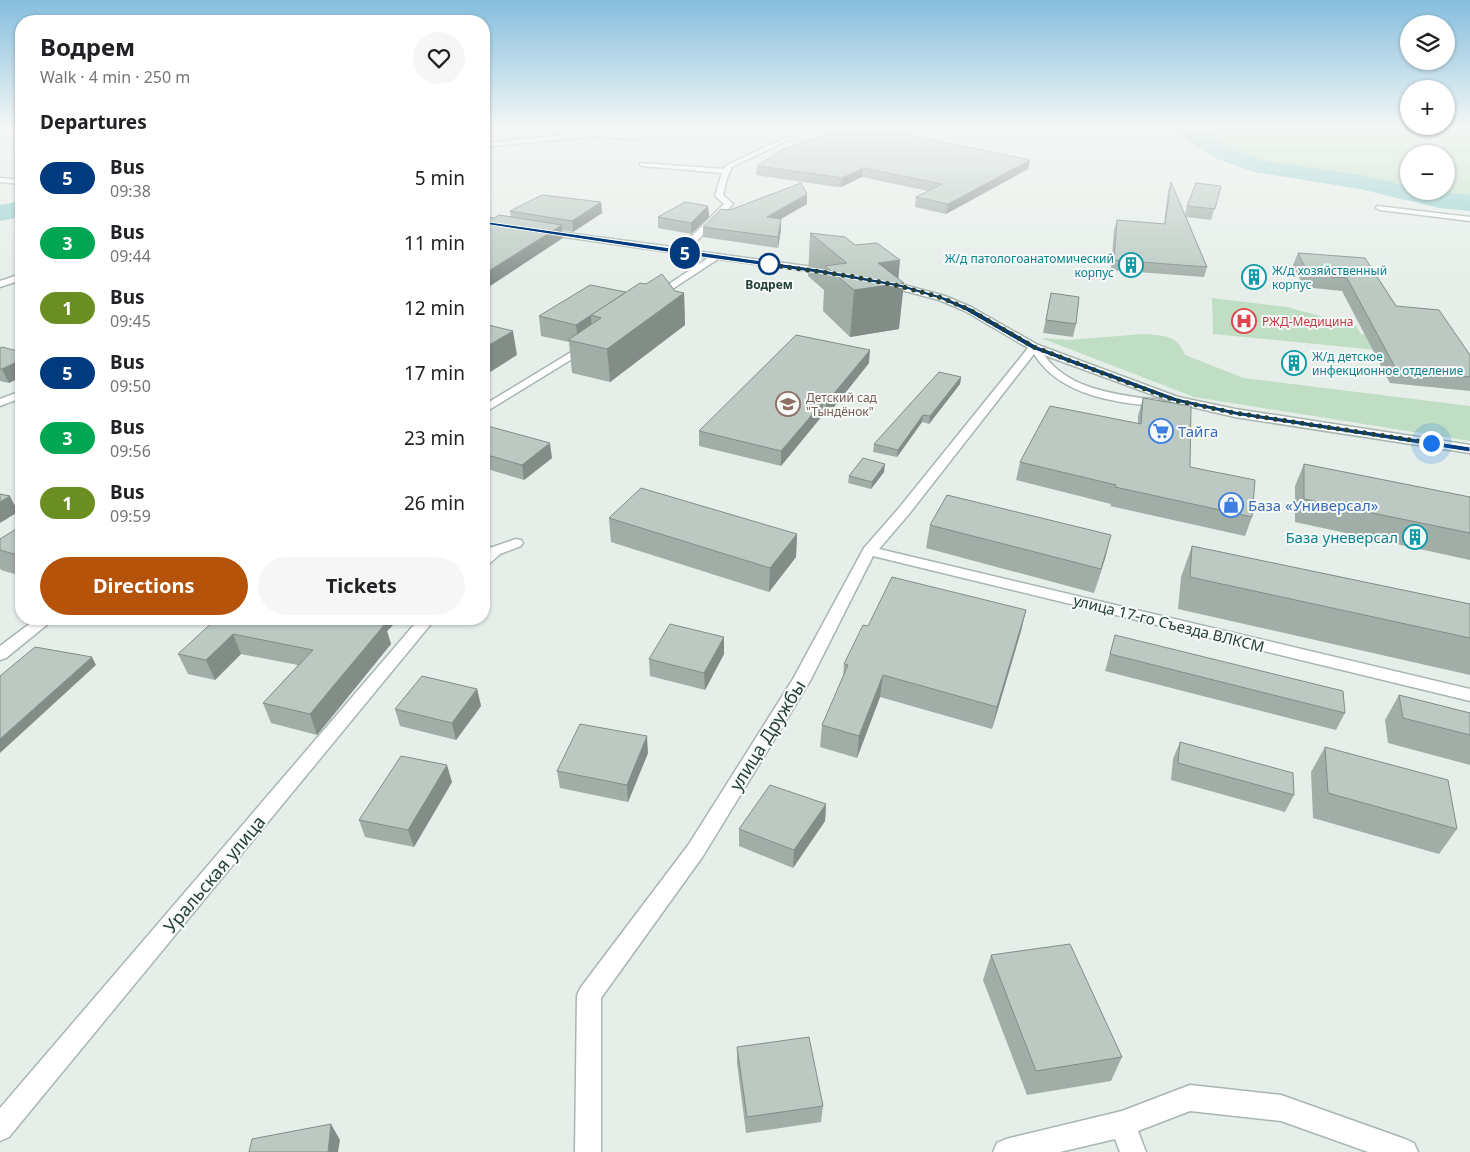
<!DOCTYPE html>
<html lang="en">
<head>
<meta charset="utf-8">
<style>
  body { margin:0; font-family:"Noto Sans",sans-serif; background:#f6f6f6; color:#202124; height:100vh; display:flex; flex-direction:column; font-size:19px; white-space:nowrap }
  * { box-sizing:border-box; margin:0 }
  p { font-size:16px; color:#757577 }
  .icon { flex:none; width:28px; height:28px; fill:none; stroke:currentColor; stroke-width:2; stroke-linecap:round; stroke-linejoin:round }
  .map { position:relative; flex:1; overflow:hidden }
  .panel { position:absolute; left:15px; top:15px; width:475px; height:610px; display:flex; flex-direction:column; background:#fff; border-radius:20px; box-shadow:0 1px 4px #0004 }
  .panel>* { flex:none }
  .badge { padding:0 10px; border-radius:16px; font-size:18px; line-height:32px }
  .controls { position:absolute; left:1400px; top:15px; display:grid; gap:10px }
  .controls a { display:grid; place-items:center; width:55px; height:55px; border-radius:50%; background:#fff; box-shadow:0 1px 4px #0004; font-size:25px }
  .you { position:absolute; width:25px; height:25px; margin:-12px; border:4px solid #fff; border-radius:50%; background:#1a73e8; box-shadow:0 0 0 8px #1a73e833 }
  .map>.badge { position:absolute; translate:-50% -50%; box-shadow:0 0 0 2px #fff }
  h2 { padding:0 25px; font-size:19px; line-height:45px }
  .round { display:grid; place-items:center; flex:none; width:52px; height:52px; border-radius:26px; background:#f6f6f6 }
  .head { display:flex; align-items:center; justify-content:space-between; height:85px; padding:0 25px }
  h1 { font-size:24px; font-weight:700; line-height:38px }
  .primary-button { display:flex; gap:10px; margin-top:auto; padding:10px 25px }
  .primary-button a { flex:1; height:58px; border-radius:30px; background:#b45309; color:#fff; font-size:20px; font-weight:700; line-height:58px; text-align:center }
  .primary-button a+a { background:#f6f6f6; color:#202124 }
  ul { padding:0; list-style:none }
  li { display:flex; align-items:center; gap:15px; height:65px; padding:0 25px }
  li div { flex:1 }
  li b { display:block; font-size:19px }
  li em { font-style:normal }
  li .badge { min-width:55px; font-weight:700; text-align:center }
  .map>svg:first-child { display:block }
</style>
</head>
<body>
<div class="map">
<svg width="1470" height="1152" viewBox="0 0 1470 1152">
  <rect width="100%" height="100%" fill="#e6eee9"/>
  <g fill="#c0dec4">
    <polygon points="1218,128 1470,128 1470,201 1439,198 1412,191 1446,191 1446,154 1409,154 1409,191 1335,172 1253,159 1229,152 1206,137"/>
    <polygon points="1212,298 1287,307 1356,326 1361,334 1420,340 1428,355 1213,334"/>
    <path d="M1143,334c21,2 34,0 42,21l59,23 226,28v35l-276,-44 -153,-59 28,2z"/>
  </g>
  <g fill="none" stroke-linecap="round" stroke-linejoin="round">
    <g fill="#92cecf" fill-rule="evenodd">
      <polygon points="1171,128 1196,128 1233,149 1266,161 1360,175 1409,186 1409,191 1433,191 1470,195 1470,211 1439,208 1360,189 1254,172 1217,159 1174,132"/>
      <polygon points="21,201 21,217 0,221 0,205"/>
    </g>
    <defs>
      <g id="minor">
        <polygon points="658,128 667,128 633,139 596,136 484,147 484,143 596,132 633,135"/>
        <polygon points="787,137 792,138 732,167 727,178 723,195 733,204 688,250 828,269 833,272 831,274 718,259 654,301 651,300 651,296 708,258 684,254 680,256 676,253 544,234 540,232 544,230 680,248 724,204 715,196 722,173 642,166 640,165 640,163 724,169 727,165"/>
        <polygon points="0,178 21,180 21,184 0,182"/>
        <polygon points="1377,206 1470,217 1470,221 1380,210 1376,208"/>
        <polygon points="21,274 21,280 0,287 0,281"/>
        <path d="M885,280l60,16 26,11 67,38 140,52 57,12 235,36v8l-235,-36 -60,-14 -131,-48c22,31 62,38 97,43 8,1 20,0 26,6l-6,3c-46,-5 -100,-10 -127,-53l-125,160 -30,35 591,140v12l-597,-145 -63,125 -107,175 -102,142v154h-26l2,-157 4,-8 108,-143 104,-165 71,-131 35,-40 129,-160 -63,-37 -26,-11 -57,-15v-4z"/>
        <polygon points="586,343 591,346 590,348 484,413 484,405"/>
        <polygon points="21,391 21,398 0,406 0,399"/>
        <polygon points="516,539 521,540 523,543 521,546 500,554 489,564 484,565 484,553 490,548"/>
        <polygon points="36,619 54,619 6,658 0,660 0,646"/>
        <polygon points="419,619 435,619 9,1137 0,1141 0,1108"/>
        <polygon points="1190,1085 1281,1095 1405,1139 1414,1143 1418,1152 1368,1152 1281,1121 1190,1111 1138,1131 1146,1152 1120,1152 1115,1139 1060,1152 993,1152 997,1143 1006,1139 1122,1111"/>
      </g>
    </defs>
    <use href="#minor" stroke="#a8b6af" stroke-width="3"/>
    <use href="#minor" fill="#fff" fill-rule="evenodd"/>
  </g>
  <g fill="#a1ada7">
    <polygon points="1030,160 1028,169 946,214 915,207 916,197 928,191 862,177 841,187 837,187 756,175 757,166"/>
    <polygon points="1171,182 1185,215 1187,206 1221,186 1211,220 1186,217 1207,267 1204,277 1111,270 1114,230 1117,220 1164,224 1168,191"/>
    <polygon points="601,202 602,213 573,232 562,230 563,238 494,218 511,217 510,211"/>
    <polygon points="807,204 780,219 781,229 778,248 703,237 703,227 730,210"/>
    <polygon points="708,206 709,217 691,234 658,228 658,217"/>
    <polygon points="810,233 898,278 899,329 850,337 823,311 824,290 808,276"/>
    <polygon points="1298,253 1365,258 1396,306 1470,355 1470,391 1390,383 1342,291 1304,287 1293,265"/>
    <polygon points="675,291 684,293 685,325 610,382 572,373 569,342 541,336 539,316 626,292"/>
    <polygon points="1051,293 1076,324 1073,337 1043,333"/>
    <polygon points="0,348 21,352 21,377 9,383 0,381"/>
    <polygon points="869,363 826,417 822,416 781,466 699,446 699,431"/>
    <polygon points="961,377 960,384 929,424 922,422 897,457 873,452 874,444"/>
    <polygon points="1143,398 1190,467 1252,517 1245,536 1110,506 1111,504 1016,480 1020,462 1138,424 1138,416"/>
    <polygon points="484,425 552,458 524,480 484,468"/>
    <polygon points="1304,464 1470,497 1470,560 1295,522 1295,486"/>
    <polygon points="884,472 871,489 848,483 849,476"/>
    <polygon points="609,518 797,534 796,557 769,592 611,542"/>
    <polygon points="930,525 1111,535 1094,593 926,548"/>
    <polygon points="21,526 21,576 1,570 0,568 0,539"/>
    <polygon points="1192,546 1470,604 1470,675 1178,609 1181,577"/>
    <polygon points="1026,610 1021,631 992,729 880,697 857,758 820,747 822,725 843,678 844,664 868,626"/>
    <polygon points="216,619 399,619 387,631 391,644 317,735 271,723 263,703 298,665 241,654 215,680 188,674 178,654"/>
    <polygon points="1115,635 1345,713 1336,730 1105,671"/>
    <polygon points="724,637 724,654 705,690 650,676 649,659"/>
    <polygon points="477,689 481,706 456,740 400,726 395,709"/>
    <polygon points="1399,695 1470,713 1470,765 1388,743 1385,720"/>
    <polygon points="1180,742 1294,795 1285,812 1171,780 1173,759"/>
    <polygon points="1325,747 1457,829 1439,854 1313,818 1311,772"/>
    <polygon points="648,753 628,802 560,788 557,771"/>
    <polygon points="452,782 414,847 365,837 359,820"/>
    <polygon points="826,804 825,821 793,868 739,846 739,829"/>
    <polygon points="991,955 1122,1057 1111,1081 1027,1095 983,980"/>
    <polygon points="737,1047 823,1106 821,1122 746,1133 737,1063"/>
  </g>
  <g fill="#838d88">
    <polygon points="1030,160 1028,169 946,214 948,204"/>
    <polygon points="863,168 862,177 841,187 842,178"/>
    <polygon points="807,194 807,204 767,227 767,217"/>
    <polygon points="601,202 602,213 573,232 572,221"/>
    <polygon points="708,206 709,217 691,234 691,223"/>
    <polygon points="781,219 781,229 778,248 778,237"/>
    <polygon points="562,225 563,238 484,290 484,274"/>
    <polygon points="900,260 898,284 904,283 899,329 850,337 854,290 878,263"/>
    <polygon points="626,292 601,318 591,315 592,334 578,342 576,325"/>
    <polygon points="684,293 685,325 610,382 607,349"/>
    <polygon points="513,331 517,355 484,376 484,348"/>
    <polygon points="870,350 869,363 826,417 826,403"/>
    <polygon points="21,360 21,377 9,383 2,369"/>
    <polygon points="961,377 960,384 929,424 930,416"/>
    <polygon points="823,402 822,416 781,466 781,451"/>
    <polygon points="923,415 922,422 897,457 898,450"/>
    <polygon points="550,443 552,458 524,480 522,465"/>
    <polygon points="885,464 884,472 871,489 872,482"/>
    <polygon points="10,496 18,512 0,523 0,502"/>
    <polygon points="797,534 796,557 769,592 770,568"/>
    <polygon points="1111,535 1105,559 1094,593 1101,569"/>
    <polygon points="1026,610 1021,631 992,729 997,707"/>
    <polygon points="375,619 399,619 387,631 391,644 317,735 310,714 372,622"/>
    <polygon points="233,634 241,654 215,680 206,660"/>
    <polygon points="724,637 724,654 705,690 704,673"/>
    <polygon points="92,657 96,665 0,753 0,739"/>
    <polygon points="883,675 880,697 857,758 859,736"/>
    <polygon points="477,689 481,706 456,740 452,723"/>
    <polygon points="647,736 648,753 628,802 627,785"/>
    <polygon points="447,765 452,782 414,847 408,830"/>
    <polygon points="826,804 825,821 793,868 794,850"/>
    <polygon points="331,1124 340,1140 338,1152 328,1152"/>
  </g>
  <g fill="#bbc9c2" stroke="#838d88">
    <polygon points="843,128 875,128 1030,160 948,204 916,197 942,184 863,168 842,178 837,177 757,166 782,150"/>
    <polygon points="1171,182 1207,267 1114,260 1117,220 1165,224"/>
    <polygon points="801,183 807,194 767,217 781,219 778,237 703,227 721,209 730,210"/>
    <polygon points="1196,183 1221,186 1215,209 1187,206"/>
    <polygon points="542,195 601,202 572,221 510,211"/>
    <polygon points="685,202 708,206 691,223 658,217"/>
    <polygon points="499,215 562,225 484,274 484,217 494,218"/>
    <polygon points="810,233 845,237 855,245 877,243 900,260 878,263 904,283 854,290 825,266 847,263"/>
    <polygon points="1298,253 1365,258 1396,306 1439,310 1470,355 1470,377 1396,369 1347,278 1309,275"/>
    <polygon points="662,274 675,291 684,293 607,349 568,340 601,318 591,315 640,283 646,284"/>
    <polygon points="590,285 626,292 576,325 539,316"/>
    <polygon points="1051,293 1079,297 1076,324 1046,320"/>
    <polygon points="484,324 513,331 484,348"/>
    <polygon points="796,335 870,350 826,403 823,402 781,451 699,431"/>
    <polygon points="2,347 21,352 21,360 2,369 0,369 0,348"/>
    <polygon points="939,372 961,377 930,416 923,415 898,450 874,444"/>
    <polygon points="1143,398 1191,406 1190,467 1255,480 1252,517 1115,487 1116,485 1020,462 1050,406 1141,424"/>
    <polygon points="484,425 550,443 522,465 484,454"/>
    <polygon points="863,458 885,464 872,482 849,476"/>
    <polygon points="1304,464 1470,497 1470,533 1304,499"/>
    <polygon points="641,488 797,534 770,568 609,518"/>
    <polygon points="0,494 10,496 0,502"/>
    <polygon points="947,495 1111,535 1101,569 930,525"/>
    <polygon points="21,526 21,556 0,550 0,539"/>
    <polygon points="1192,546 1470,604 1470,638 1190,577"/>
    <polygon points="892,577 1026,610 997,707 883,675 859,736 822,725 848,665 844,664 863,625 868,626"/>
    <polygon points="216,619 375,619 372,622 385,624 310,714 263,703 313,650 233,634 206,660 178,654"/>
    <polygon points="670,624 724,637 704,673 649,659"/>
    <polygon points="1115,635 1343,691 1345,713 1110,654"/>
    <polygon points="35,647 92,657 0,739 0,676"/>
    <polygon points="422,676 477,689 452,723 395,709"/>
    <polygon points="1399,695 1470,713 1470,735 1403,718"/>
    <polygon points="580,724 647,736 627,785 557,771"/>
    <polygon points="1180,742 1293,773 1294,795 1178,763"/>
    <polygon points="1325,747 1448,780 1457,829 1328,793"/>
    <polygon points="401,756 447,765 408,830 359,820"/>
    <polygon points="770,785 826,804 794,850 739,829"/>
    <polygon points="1070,944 1122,1057 1036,1071 991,955"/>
    <polygon points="809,1037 823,1106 747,1117 737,1047"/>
    <polygon points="331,1124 328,1152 249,1152 252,1139"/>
  </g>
  <linearGradient id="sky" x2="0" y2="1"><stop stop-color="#85bede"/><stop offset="0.44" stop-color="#f4f7f5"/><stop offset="1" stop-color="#f4f7f5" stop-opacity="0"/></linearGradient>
  <rect width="1470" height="289" fill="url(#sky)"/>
  <polygon fill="#003b80" stroke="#fff" points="482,221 818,269 900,284 944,297 971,308 1037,346 1177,398 1235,411 1470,447 1470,452 1235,415 1172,401 1032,349 966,311 940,299 899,287 818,273 680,254 484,224"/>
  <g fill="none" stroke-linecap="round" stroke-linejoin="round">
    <polyline stroke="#254035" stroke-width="5" stroke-dasharray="0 9" points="769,264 766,264 849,276 900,286 942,298 968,309 1034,347 1174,400 1235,413 1431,443"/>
  </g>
  <defs>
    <symbol id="building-ring" viewBox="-11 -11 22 22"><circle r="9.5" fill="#f7faf8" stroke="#0f9aa8" stroke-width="1.5"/><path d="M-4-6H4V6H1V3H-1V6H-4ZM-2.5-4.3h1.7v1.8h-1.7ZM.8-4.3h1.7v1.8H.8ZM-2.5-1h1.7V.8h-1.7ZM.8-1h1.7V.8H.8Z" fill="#0f9aa8"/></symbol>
    <symbol id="hospital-ring" viewBox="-11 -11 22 22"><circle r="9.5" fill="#f7faf8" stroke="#e0444e" stroke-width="1.5"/><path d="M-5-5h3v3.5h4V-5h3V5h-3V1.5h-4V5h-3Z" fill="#e0444e"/></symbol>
    <symbol id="school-ring" viewBox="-11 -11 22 22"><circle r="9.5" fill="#f7faf8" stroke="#8d6e63" stroke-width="1.5"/><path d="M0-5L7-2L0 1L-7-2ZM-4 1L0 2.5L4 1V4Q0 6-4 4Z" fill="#8d6e63"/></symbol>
    <symbol id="supermarket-ring" viewBox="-11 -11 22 22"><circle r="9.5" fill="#f7faf8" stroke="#3f7fe0" stroke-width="1.5"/><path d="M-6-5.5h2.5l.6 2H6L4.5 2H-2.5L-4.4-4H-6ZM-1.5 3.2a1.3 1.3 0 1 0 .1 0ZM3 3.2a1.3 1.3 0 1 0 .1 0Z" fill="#3f7fe0"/></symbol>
    <symbol id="shop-ring" viewBox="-11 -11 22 22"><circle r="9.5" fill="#f7faf8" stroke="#3f7fe0" stroke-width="1.5"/><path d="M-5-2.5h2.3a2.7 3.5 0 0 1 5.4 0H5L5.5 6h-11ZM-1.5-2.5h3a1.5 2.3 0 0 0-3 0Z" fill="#3f7fe0"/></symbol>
  </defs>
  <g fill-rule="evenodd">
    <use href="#building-ring" x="1117" y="251" width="28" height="28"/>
    <use href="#building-ring" x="1240" y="263" width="28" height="28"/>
    <use href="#hospital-ring" x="1230" y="307" width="28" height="28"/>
    <use href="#building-ring" x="1280" y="349" width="28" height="28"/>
    <use href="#school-ring" x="774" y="390" width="28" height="28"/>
    <use href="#supermarket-ring" x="1147" y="417" width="28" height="28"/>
    <use href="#shop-ring" x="1217" y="491" width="28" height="28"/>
    <use href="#building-ring" x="1401" y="523" width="28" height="28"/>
  </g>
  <circle fill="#fff" stroke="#003b80" stroke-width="2.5" cx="769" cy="264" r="10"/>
  <g text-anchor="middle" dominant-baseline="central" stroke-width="4" stroke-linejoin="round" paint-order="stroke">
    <g font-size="12" fill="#0d838f" stroke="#f7faf8" text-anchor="start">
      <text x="1114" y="258" text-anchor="end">Ж/д патологоанатомический<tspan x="1114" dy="14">корпус</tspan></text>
      <text x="1272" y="270">Ж/д хозяйственный<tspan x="1272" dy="14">корпус</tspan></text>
      <text x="1312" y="356">Ж/д детское<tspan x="1312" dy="14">инфекционное отделение</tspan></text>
    </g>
    <g font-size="12" font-weight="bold" fill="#254035" stroke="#f7faf8">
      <text x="769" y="284">Водрем</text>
    </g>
    <g font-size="12" fill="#be3a42" stroke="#f7faf8" text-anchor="start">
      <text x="1262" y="321">РЖД-Медицина</text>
    </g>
    <g font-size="12" fill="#785e54" stroke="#f7faf8" text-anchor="start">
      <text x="806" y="397">Детский сад<tspan x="806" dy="14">"Тындёнок"</tspan></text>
    </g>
    <g font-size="15" fill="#366cbe" stroke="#f7faf8" text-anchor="start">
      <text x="1178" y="431">Тайга</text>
      <text x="1248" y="505">База «Универсал»</text>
    </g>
    <g font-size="15" fill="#0d838f" stroke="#f7faf8" text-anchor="end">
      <text x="1398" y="537">База уневерсал</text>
    </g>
    <g font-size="15" fill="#254035" stroke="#f7faf8">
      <text transform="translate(1169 623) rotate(14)">улица 17-го Съезда ВЛКСМ</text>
    </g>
    <g font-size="18" fill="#254035" stroke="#f7faf8">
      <text transform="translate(767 735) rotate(-58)">улица Дружбы</text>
      <text transform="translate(214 874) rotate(-50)">Уральская улица</text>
    </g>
  </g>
</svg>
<div class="controls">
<a><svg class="icon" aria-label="layers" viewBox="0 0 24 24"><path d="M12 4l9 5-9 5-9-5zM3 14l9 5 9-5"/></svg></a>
<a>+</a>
<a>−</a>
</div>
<div class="you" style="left:1431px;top:443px"></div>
<b class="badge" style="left:685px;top:253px;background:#003b80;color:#fff">5</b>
<section class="panel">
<div class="head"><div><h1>Водрем</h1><p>Walk · 4 min · 250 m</p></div><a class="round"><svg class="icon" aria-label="heart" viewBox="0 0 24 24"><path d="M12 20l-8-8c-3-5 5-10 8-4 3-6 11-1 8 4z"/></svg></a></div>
<h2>Departures</h2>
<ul>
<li><span class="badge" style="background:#003b80;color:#fff">5</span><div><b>Bus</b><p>09:38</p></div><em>5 min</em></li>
<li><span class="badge" style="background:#00a651;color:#fff">3</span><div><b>Bus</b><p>09:44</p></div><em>11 min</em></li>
<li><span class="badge" style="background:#6b8e23;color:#fff">1</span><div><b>Bus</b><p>09:45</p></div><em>12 min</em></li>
<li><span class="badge" style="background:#003b80;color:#fff">5</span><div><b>Bus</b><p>09:50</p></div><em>17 min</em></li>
<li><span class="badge" style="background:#00a651;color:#fff">3</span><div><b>Bus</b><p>09:56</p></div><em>23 min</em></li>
<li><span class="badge" style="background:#6b8e23;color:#fff">1</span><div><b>Bus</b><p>09:59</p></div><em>26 min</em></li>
</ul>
<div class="primary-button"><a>Directions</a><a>Tickets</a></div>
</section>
</div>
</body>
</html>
